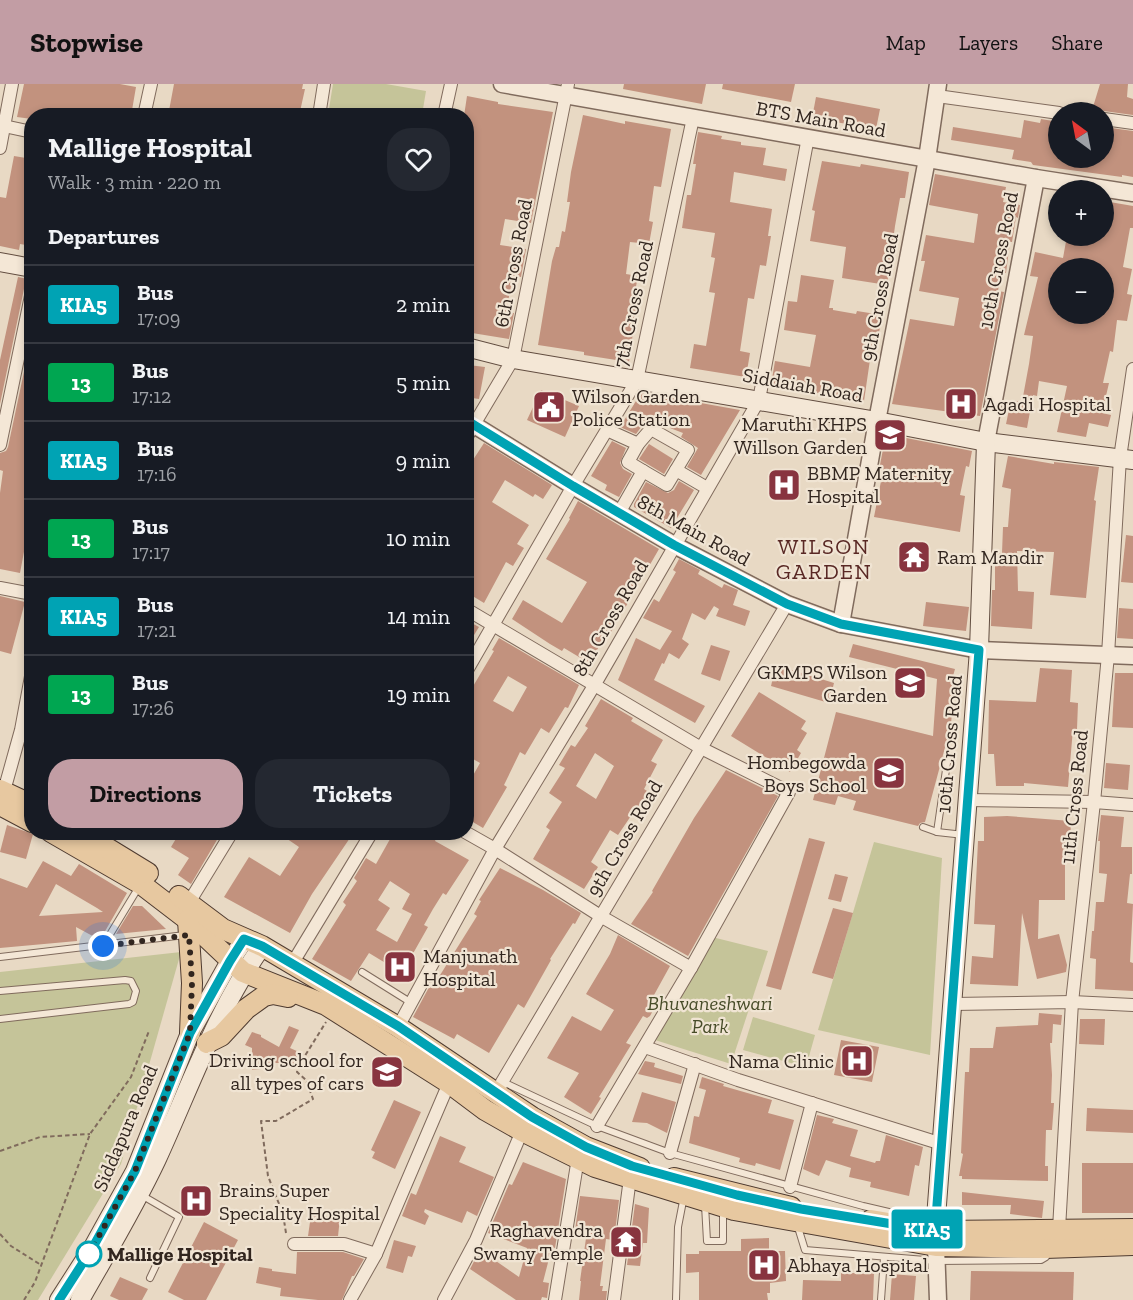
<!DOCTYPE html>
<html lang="en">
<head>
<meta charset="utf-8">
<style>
  body { margin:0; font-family:"Zilla Slab",serif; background:#242831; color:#f1f3f6; height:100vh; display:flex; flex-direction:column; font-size:22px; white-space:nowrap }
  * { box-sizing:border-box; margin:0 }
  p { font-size:20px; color:#9ea1a6 }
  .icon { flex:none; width:33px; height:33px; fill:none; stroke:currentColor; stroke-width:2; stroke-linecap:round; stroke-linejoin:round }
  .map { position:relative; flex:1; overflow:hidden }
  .drawer { position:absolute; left:24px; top:24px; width:450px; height:732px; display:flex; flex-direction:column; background:#171b24; border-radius:24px; box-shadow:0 3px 9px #0003 }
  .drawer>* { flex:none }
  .badge { padding:0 12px; border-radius:4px; font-size:21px; line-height:39px }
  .needle { width:39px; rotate:328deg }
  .fabs { position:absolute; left:1048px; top:18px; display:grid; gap:12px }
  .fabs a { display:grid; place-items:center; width:66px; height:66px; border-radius:50%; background:#171b24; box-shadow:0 3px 9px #0003; font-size:30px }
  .you { position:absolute; width:30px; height:30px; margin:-15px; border:4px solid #fff; border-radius:50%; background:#1a73e8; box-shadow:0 0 0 9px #1a73e833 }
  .map>.badge { position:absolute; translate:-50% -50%; box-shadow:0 0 0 3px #fff }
  h2 { padding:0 24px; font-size:22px; line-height:54px }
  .round { display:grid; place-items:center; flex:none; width:63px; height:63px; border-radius:24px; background:#242831 }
  .summary { display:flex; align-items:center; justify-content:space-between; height:102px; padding:0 24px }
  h1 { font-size:28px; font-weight:700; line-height:45px }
  .action { display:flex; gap:12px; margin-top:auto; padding:12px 24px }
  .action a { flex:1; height:69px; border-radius:24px; background:#c29da4; color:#111; font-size:24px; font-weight:700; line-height:69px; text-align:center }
  .action a+a { background:#242831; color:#f1f3f6 }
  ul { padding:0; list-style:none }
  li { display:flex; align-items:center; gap:18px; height:78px; padding:0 24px; border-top:2px solid #363941 }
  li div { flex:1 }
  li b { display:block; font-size:22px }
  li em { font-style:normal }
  li .badge { min-width:66px; font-weight:700; text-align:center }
  header { display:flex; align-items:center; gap:36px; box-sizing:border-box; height:84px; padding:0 30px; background:#c29da4; color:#111 }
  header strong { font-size:28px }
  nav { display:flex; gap:33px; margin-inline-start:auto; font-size:21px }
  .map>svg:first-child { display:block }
</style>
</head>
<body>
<header>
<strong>Stopwise</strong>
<nav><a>Map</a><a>Layers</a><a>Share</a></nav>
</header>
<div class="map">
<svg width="1133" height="1216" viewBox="0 0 1133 1216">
  <rect width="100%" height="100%" fill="#e8d9c4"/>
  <g fill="#c5c499">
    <polygon points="333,0 386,0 426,7 422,31 328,31"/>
    <polygon points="874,758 942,774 930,971 818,946"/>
    <polygon points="712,853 768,867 731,980 655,956"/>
    <polygon points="181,868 121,1080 38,1216 0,1216 0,888"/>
    <polygon points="753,933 815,951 806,983 743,966"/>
  </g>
  <g fill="#c2927e" fill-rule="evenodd">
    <polygon points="24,0 120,0 136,3 131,32 32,32 32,35 17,33"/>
    <polygon points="174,0 303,0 302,5 305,5 299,32 168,32"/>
    <polygon points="624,0 706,0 702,20 623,5"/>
    <polygon points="723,0 795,0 791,18 722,5"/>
    <polygon points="1100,0 1128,0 1127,13 1133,15 1133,31 1104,27 1093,23"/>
    <polygon points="467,12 498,18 498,20 553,28 531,139 505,135 500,161 526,165 521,193 513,192 506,228 514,229 509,255 466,248 466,32 464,32"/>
    <polygon points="816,13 880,25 876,45 812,34"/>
    <polygon points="583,31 625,40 625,37 671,45 661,103 654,102 649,137 653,138 649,160 630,158 626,190 638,192 633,218 637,219 629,278 584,271 584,268 538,261 552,177 556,163 559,163 562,147 565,148 570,118 567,118 571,88"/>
    <polygon points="1041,35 1059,38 1059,74 1104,74 1104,43 1133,47 1133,93 1122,91 1122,93 1033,81 1031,78 1012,75 1014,66 951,56 953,43 1021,54 1024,36 1040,39"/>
    <polygon points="698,48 722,52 721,55 741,58 741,61 766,64 763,81 787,85 785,97 734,88 730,118 772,125 768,152 771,152 766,182 760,181 754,215 748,214 740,267 750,269 746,293 690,284 694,260 706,262 715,209 709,208 715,174 711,173 715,149 682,144 687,111 691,111 696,80 693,80"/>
    <polygon points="14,72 32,75 32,162 20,160 19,166 0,162 0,113 6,114"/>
    <polygon points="822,77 860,83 861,80 909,88 905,114 900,114 895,142 887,201 842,194 846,163 810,157 815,127 812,126"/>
    <polygon points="935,90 1006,103 1003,118 1020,121 1018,134 1016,133 1012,158 1010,158 1006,189 1001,188 998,207 1004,208 980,332 892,320 910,235 954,242 959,214 919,207 925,177 921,177 926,151 974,159 978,130 929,121"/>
    <path d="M1104,117l29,5v22h-3l-7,39 9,2 -5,25 5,1 -5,26 -10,-1 -4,32 -3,-1 -7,32h6l-7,30 9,2 -3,12 -19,-4 -3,14 -29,-5 10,-46 -28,-5 -2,15 -4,-1 -6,33 -21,-4 5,-24 11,2 7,-38 4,-28 -9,-1 14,-58 -8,-1 5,-24 28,6 4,-22 37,1zM1059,184h45v46h-45z"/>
    <polygon points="801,191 834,196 829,224 833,224 833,226 856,230 857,227 882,231 878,255 873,255 864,317 771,301 775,277 810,283 816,251 784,246 788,217 797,218"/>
    <polygon points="18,193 32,196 24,205 0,320 0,276"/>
    <polygon points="32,250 32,458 26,457 20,489 0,485 0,409 3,387 0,386 0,369 6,367 8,363"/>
    <polygon points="468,281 485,283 479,315 466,313"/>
    <polygon points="541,306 579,322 565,353 527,336"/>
    <polygon points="639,308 740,326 701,391 687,383 698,364 681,353 683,349 670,344 672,341 650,331 636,350 620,343 636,317"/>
    <polygon points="886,350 972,367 969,383 966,382 960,411 965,412 960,448 874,433 882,392 878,391"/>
    <polygon points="612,357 626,364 620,379 623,385 632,390 619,413 605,406 607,401 591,392"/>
    <polygon points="484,359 552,401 543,415 535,410 533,413 505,396 492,418 529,441 517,460 524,464 513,482 506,478 484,519 466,508 466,376 471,379"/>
    <polygon points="649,360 673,375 664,390 639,375"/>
    <polygon points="1008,372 1054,380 1054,378 1099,383 1094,416 1096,417 1086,514 1050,511 1054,468 1017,467 1018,507 1034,508 1032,545 991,542 992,506 995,506 995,469 1002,469 1003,443 1008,443 1011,405 1002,403"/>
    <polygon points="679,397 694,406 671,444 634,423 634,420 646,398 668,409 674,406"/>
    <polygon points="578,417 659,465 603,562 600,561 589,579 564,564 562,567 550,560 512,535 523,516 562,539 587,498 546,475 570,435 569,434"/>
    <polygon points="1126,451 1133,452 1133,499 1121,498"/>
    <polygon points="679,475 700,486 698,490 722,504 724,500 738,506 733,521 750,527 745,542 716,532 719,525 714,522 705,536 692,529 682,555 689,560 679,575 669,569 664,580 662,579 654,596 705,622 695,639 618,596 636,554 660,566 672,547 643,534 654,515 659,518 676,488 673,486"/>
    <polygon points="0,512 25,518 11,570 0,567"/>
    <polygon points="926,518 969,523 966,547 923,542"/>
    <polygon points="1119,524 1133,525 1133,555 1117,554"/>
    <polygon points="466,536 479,543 466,564"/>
    <path d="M499,554l80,47 -11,23 -3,-1 -16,26 -8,-5 -16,27 -5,-3 -16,33 3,2 -24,41 -17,-10v-30l14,-25 -14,-8v-63l4,-5 2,1 22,-37 -2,-1zM508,592l19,11 -14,25 -20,-11z"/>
    <polygon points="853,560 955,585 951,599 954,599 951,641 925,738 920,739 918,742 853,726 856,717 838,712 835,721 813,716 836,628 933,652 937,595 849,573"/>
    <polygon points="711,561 730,567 720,597 701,590"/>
    <polygon points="776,581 834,599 829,619 771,602"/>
    <polygon points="1040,584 1072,586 1070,618 1078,619 1077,645 1073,645 1068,703 1024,699 1024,702 996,702 994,670 988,670 989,616 1036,618"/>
    <polygon points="1115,589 1133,589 1133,644 1112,643"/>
    <polygon points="759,608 806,637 801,645 807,649 797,666 801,669 790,688 731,652"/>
    <path d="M601,615l32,19 -2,3 32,19 -12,21 6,3 -13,25 6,4 -11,19 -4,-2 -17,25 -8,-5 -19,32 7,5 -14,22 -51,-30 17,-29 -4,-3 16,-25 -13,-9 16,-25 -6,-3 12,-20 4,2 13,-19 -3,-2zM595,669l19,13 -18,33 -20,-13z"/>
    <polygon points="1106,679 1130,681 1128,706 1104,704"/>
    <polygon points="726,686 778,712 688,872 631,840 653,808 652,807 694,734"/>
    <polygon points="1101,731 1124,733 1121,763 1132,763 1132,790 1130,790 1127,819 1133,820 1130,878 1133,879 1133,907 1095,905 1096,875 1090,874 1092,847 1094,847 1096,818 1104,818 1107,790 1099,789 1100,757 1098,757"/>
    <polygon points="1007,732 1071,737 1070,760 1065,760 1065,816 1039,816 1038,855 1059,850 1067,881 1066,888 1037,895 1022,829 1018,902 970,900 972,872 993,874 995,841 974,840 978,757 984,757 984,733"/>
    <polygon points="7,741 33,750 26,775 0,768"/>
    <polygon points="180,748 221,749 191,800 178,791 189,774 171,763"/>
    <polygon points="277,748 354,748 312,810 290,849 224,813 249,773 280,792 299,763"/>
    <path d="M394,748h45l-4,9 34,19 -23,35 -3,-2 -10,16 -9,16 4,2 -26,46 -33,-20 -18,28 -39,-22 34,-54 -3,-3 14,-21 -3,-3 12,-20 10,6zM390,797l20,13 -8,15 10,5 -15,28 -21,-12 14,-22 -12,-8z"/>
    <polygon points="809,754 825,758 781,906 766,902"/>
    <path d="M43,777l28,15 8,-12 48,29 -27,47 -24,-13 1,14 -77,7v-70l27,10zM56,800l41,24 6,4 -64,4z"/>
    <polygon points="500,784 543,806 581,829 575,840 573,839 550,875 551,876 524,924 518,920 489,969 457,950 454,955 413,933 434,894 437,896 477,832 474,830 481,817 479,816"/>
    <polygon points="835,790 848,793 841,818 828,815"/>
    <polygon points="133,822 142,822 166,845 116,850"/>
    <polygon points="833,824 853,829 833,895 812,889"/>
    <polygon points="618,851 670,882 654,911 660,914 650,932 647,934 643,932 626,959 631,961 599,1013 601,1014 591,1030 564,1013 579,989 547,974 572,932 601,947 614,926 586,910 610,870"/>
    <polygon points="1039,929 1062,931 1061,941 1053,940 1052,959 1050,959 1052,991 1051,1019 1054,1019 1052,1046 1046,1046 1045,1082 1048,1082 1048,1097 962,1095 962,1092 959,1092 963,1070 961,1069 965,988 969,988 970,964 993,964 996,943 1038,941"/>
    <polygon points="1080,935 1105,935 1104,961 1079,960"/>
    <polygon points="289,942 299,946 290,964 299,968 293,983 282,979 261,979 261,985 252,986 252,964 245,961 252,948 261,951 261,953 279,963"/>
    <polygon points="841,956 879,963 872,998 834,991"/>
    <polygon points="645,977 655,979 654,983 683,992 681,1000 638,990"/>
    <polygon points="702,993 724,1000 723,1002 772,1016 768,1029 794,1036 780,1086 756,1079 755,1082 739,1078 740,1074 689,1059 694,1032 699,1033 706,1006 699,1004"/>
    <polygon points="642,1008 676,1018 667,1049 647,1039 632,1038"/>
    <polygon points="394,1016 421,1028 395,1085 372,1074 375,1068 371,1066"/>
    <polygon points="1087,1024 1133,1026 1133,1049 1086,1047"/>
    <polygon points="817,1031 834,1035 832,1039 858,1046 850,1072 875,1079 876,1077 880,1077 886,1051 923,1063 919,1082 915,1081 909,1112 870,1103 871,1098 849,1093 851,1084 826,1076 819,1092 803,1085"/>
    <polygon points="440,1052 466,1063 459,1078 494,1093 477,1132 467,1127 462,1139 425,1125 424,1128 429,1132 425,1141 402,1132 411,1109 416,1111"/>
    <polygon points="523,1078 566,1095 555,1164 552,1163 543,1198 549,1199 547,1214 542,1213 541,1216 516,1216 470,1185 480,1166 519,1193 527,1164 488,1149 509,1100 512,1101"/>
    <rect x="1082" y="1079" width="51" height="50"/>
    <polygon points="962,1108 1044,1117 1042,1134 1010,1130 1011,1121 962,1121"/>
    <polygon points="580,1112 619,1116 614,1156 606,1155 600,1202 603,1202 602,1207 607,1207 606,1216 579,1216 581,1197 580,1197 587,1147 575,1146"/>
    <polygon points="635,1120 649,1124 647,1159 643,1159 640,1182 627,1181"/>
    <polygon points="311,1131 340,1134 338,1152 308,1152"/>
    <polygon points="204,1138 238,1156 206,1216 184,1216 168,1208"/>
    <polygon points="769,1154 769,1167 785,1167 786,1197 770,1199 770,1209 767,1209 768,1216 699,1216 699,1188 686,1189 686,1170 699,1170 699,1167 741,1167 741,1155"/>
    <polygon points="394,1156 416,1162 412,1173 408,1172 403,1189 386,1184"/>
    <polygon points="297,1168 343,1168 364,1175 354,1192 352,1192 342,1216 318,1216 280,1212 281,1204 256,1199 259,1183 272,1185 272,1187 296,1190"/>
    <polygon points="971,1187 1074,1188 1073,1216 970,1216"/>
    <polygon points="841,1189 874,1189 873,1216 802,1216 803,1196 841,1197"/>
    <polygon points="892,1190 916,1192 914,1216 890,1216"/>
    <polygon points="120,1193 148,1205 142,1216 119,1216 110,1212"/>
  </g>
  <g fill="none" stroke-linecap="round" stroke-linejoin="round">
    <defs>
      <g id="service">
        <polyline points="923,743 937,748 964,751"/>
        <polyline points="937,748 948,672"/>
        <polyline points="103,862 140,801"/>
        <polyline points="0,873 185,851"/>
        <polyline points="362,888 410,918"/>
        <polyline points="0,907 125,896 131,897 136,907 133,918 129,920 0,935"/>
        <polyline points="503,998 597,1042 670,1069 863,1122 910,1133"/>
        <polyline points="143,1112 179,1133 150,1194"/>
        <polyline points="705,1121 707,1157 723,1157 723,1126"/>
        <polyline points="797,1140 805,1166 937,1177 1041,1176 1046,1173 1045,1168"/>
        <polyline points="676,1216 678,1143 684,1112"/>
        <polyline points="881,1216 884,1174"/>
      </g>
      <g id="minor">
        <polyline points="937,12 1059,29"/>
        <polyline points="144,32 151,0"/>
        <polyline points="319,32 324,0"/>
        <polyline points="444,32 451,0"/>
        <polyline points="1104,35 1133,39"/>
        <polyline points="4,42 32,48"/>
        <polyline points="0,64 12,0"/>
        <polyline points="607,346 638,360 628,378 643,387 619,429"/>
        <polyline points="466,354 513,275 568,0"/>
        <polyline points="638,360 651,345 688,366 676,386"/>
        <polyline points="0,361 32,207"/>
        <polyline points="643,387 667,401 676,386 707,404"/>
        <polyline points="0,504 32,510"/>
        <polyline points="466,525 701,664 789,708 691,884 597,1042"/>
        <polyline points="466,588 573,402 637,296 693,34"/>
        <polyline points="4,707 21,646 32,587"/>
        <polyline points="967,716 1094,718 1133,721"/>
        <polyline points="465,748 495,765 602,833 691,884"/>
        <polyline points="188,820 232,748"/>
        <polyline points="292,880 372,748"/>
        <polyline points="953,920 1072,918 1133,921"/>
        <polyline points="398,943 495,765 595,600 759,316 808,53"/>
        <polyline points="645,963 738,996 942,1060"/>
        <polyline points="498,1010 502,998 787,520"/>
        <polyline points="670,1069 695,980"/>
        <polyline points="790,1103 812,1019"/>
        <polyline points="1059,1145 1072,918 1094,718 1108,571 1120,374 1133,285"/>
        <polyline points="294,1160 344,1160 376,1170"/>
        <polyline points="350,1216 376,1170 449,999"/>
        <polyline points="444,1216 476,1156 522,1047"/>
        <polyline points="555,1216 578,1074"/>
        <polyline points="614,1216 630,1094"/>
      </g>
      <g id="tertiary">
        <polyline points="502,0 1036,94 1133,109"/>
        <polyline points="466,336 573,402 674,461 787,520 841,540 979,566 1133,572"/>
        <polyline points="986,358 1036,94"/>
        <polyline points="841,540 877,337 927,75 938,0"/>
        <polyline points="936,1162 938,1216"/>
      </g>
      <g id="secondary">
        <polyline points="0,178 32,184"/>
        <polyline points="466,263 513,275 877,337 986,358 1133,376"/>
        <polyline points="936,1162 935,1147 979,566 986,358"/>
        <polyline points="59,1216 93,1163 135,1087 190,949 230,877 245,855"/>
        <path d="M80,1216c26,-46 54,-92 77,-141 33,-72 59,-147 105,-213"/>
      </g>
      <g id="primary">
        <polyline points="0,706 32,721"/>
        <polyline points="0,721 32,738"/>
        <polyline points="51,748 141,800 188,836 243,888 326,921 449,999 485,1026 522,1047 595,1083 734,1126 936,1162 1045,1164 1133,1161"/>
        <polyline points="81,748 148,789"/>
        <polyline points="179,812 223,845 262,862 398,943 532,1033 586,1063 640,1084"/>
        <polyline points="188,836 192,899 190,949"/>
        <polyline points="207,959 221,952 246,925 264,912 273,910 288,913"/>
        <polyline points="674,1094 791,1123"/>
        <polyline points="871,1136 935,1147 1133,1145"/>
      </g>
    </defs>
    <use href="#service" stroke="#806b5d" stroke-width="8"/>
    <use href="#minor" stroke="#806b5d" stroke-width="14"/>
    <use href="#tertiary" stroke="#806b5d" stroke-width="19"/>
    <use href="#secondary" stroke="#624d40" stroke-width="20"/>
    <use href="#primary" stroke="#4f3b30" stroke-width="22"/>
    <g stroke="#806b5d" stroke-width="2" stroke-dasharray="4.5 3" stroke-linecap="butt">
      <polyline points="0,1067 40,1053 90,1050"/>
      <polyline points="286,1149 283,1130 268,1092 261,1037 276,1037 313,1015 306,996 297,988 298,983 326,938"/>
      <polyline points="0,1150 11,1162 41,1181"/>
      <polyline points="24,1216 35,1198 90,1050 131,993 149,947"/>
    </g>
    <use href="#service" stroke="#f4e7d6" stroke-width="6"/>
    <use href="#minor" stroke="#f4e7d6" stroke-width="12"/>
    <use href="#tertiary" stroke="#f4e7d6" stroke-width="16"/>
    <use href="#secondary" stroke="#f4e7d6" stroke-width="18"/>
    <use href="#primary" stroke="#e7c8a0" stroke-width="20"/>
  </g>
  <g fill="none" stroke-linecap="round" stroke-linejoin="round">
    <defs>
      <polyline id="line" points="59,1216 93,1163 135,1087 190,949 230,877 244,855 262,862 398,942 532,1033 586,1063 632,1082 737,1111 801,1125 935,1147 979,566 841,540 787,520 674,461 573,402 466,336"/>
    </defs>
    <use href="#line" stroke="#fff" stroke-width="14"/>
    <use href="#line" stroke="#00a3b4" stroke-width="9"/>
    <polyline stroke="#32261f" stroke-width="6" stroke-dasharray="0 10.8" points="89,1170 135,1087 190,949 192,899 189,851 103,862"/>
  </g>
  <defs>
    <symbol id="hospital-square" viewBox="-11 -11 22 22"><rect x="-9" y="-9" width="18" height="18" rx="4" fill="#88343f" stroke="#f0e4d3"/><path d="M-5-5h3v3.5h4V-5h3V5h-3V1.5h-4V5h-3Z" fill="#fff"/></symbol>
    <symbol id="civic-square" viewBox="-11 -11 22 22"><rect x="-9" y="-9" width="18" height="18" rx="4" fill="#88343f" stroke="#f0e4d3"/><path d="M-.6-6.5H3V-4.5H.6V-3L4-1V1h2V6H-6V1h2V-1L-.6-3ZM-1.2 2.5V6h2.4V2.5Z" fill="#fff"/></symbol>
    <symbol id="school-square" viewBox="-11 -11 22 22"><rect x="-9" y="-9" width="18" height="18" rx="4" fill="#88343f" stroke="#f0e4d3"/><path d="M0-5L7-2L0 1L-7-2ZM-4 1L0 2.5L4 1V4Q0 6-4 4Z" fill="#fff"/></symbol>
    <symbol id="temple-square" viewBox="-11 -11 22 22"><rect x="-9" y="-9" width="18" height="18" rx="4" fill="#88343f" stroke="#f0e4d3"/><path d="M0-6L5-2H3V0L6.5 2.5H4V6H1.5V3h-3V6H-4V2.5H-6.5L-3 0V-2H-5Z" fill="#fff"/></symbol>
  </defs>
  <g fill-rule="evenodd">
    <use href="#hospital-square" x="942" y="301" width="38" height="38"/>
    <use href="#civic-square" x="530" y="304" width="38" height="38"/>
    <use href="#school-square" x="871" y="332" width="38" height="38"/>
    <use href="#hospital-square" x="765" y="382" width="38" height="38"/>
    <use href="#temple-square" x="895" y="454" width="38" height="38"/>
    <use href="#school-square" x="891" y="580" width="38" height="38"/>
    <use href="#school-square" x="870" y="670" width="38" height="38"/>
    <use href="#hospital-square" x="381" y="864" width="38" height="38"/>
    <use href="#hospital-square" x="838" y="958" width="38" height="38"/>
    <use href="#school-square" x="368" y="969" width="38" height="38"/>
    <use href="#hospital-square" x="177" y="1098" width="38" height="38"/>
    <use href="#temple-square" x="607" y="1139" width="38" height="38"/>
    <use href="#hospital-square" x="745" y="1162" width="38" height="38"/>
  </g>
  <circle fill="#fff" stroke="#00a3b4" stroke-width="3" cx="89" cy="1170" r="12"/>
  <g text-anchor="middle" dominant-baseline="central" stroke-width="4.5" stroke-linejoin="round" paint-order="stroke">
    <g font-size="20" fill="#32261f" stroke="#f0e4d3">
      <text transform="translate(821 35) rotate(10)">BTS Main Road</text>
      <text transform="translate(998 176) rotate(-79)">10th Cross Road</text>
      <text transform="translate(513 179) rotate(-79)">6th Cross Road</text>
      <text transform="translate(879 213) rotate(-79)">9th Cross Road</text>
      <text transform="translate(633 220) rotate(-78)">7th Cross Road</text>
      <text transform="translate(803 301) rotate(10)">Siddaiah Road</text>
      <text transform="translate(694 446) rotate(29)">8th Main Road</text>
      <text transform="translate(610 534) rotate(-60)">8th Cross Road</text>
      <text transform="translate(949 660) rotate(-85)">10th Cross Road</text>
      <text transform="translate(1074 713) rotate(-84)">11th Cross Road</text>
      <text transform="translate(624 754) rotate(-60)">9th Cross Road</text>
      <text transform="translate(125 1044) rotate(-67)">Siddapura Road</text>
    </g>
    <g font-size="20" fill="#32261f" stroke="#f0e4d3" text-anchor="start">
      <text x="572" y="312">Wilson Garden<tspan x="572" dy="23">Police Station</tspan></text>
      <text x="984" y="320">Agadi Hospital</text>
      <text x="867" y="340" text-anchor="end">Maruthi KHPS<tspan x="867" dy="23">Willson Garden</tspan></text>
      <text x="807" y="389">BBMP Maternity<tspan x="807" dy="23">Hospital</tspan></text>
      <text x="937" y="473">Ram Mandir</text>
      <text x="887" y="588" text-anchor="end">GKMPS Wilson<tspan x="887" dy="23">Garden</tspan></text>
      <text x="866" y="678" text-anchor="end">Hombegowda<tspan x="866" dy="23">Boys School</tspan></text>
      <text x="423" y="872">Manjunath<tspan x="423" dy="23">Hospital</tspan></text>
      <text x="364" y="976" text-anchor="end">Driving school for<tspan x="364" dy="23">all types of cars</tspan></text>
      <text x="834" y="977" text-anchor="end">Nama Clinic</text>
      <text x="219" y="1106">Brains Super<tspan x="219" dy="23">Speciality Hospital</tspan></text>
      <text x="603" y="1146" text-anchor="end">Raghavendra<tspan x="603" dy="23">Swamy Temple</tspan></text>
      <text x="787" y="1181">Abhaya Hospital</text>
    </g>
    <g font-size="20" font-style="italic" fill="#474c28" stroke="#f0e4d3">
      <text x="710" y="919">Bhuvaneshwari<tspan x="710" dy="23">Park</tspan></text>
    </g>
    <g font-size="20" font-weight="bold" fill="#32261f" stroke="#f0e4d3" text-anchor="start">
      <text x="107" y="1170">Mallige Hospital</text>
    </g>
    <g font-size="22" letter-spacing="1.5" fill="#592824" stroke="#f0e4d3">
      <text x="824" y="462">WILSON<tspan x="824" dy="25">GARDEN</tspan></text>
    </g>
  </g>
</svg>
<div class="fabs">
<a><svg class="needle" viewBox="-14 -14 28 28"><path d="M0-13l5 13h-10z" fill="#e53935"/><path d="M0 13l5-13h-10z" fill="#9ea1a6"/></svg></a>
<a>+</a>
<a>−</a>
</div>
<div class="you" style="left:103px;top:862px"></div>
<b class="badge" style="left:927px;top:1145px;background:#00a3b4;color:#fff">KIA5</b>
<section class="drawer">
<div class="summary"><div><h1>Mallige Hospital</h1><p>Walk · 3 min · 220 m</p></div><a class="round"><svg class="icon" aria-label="heart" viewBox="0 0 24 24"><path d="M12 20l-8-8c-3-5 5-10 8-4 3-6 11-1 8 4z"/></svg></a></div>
<h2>Departures</h2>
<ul>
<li><span class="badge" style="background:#00a3b4;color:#fff">KIA5</span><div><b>Bus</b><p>17:09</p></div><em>2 min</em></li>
<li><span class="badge" style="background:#00a651;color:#fff">13</span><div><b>Bus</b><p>17:12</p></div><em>5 min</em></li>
<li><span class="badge" style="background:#00a3b4;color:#fff">KIA5</span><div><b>Bus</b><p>17:16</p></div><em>9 min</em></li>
<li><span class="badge" style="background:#00a651;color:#fff">13</span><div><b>Bus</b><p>17:17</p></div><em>10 min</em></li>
<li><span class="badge" style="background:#00a3b4;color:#fff">KIA5</span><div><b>Bus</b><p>17:21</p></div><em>14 min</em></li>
<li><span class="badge" style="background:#00a651;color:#fff">13</span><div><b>Bus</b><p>17:26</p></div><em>19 min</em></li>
</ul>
<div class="action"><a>Directions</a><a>Tickets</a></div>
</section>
</div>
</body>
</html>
